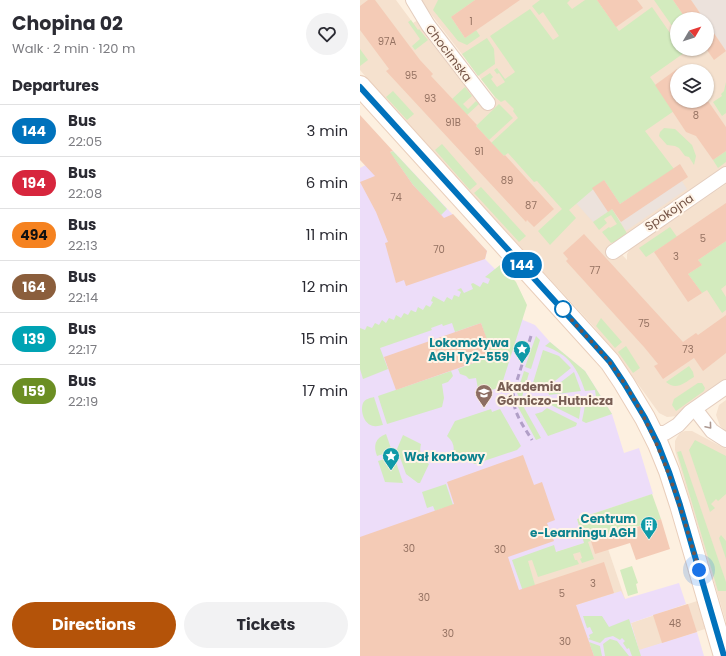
<!DOCTYPE html>
<html lang="en">
<head>
<meta charset="utf-8">
<style>
  body { margin:0; font-family:Poppins,sans-serif; background:#f2f2f3; color:#2b2b33; height:100vh; display:flex; flex-direction:column; font-size:15px; white-space:nowrap }
  * { box-sizing:border-box; margin:0 }
  p { font-size:13px; color:#7c7c81 }
  .icon { flex:none; width:22px; height:22px; fill:none; stroke:currentColor; stroke-width:2; stroke-linecap:round; stroke-linejoin:round }
  .map { position:relative; flex:1; overflow:hidden }
  .sheet { display:flex; flex-direction:column; background:#fff; width:360px }
  .sheet>* { flex:none }
  .badge { padding:0 8px; border-radius:13px; font-size:14px; line-height:26px }
  .needle { width:26px; rotate:51deg }
  .tools { position:absolute; left:310px; top:12px; display:grid; gap:8px }
  .tools a { display:grid; place-items:center; width:44px; height:44px; border-radius:50%; background:#fff; box-shadow:0 1px 3px #0004; font-size:20px }
  .you { position:absolute; width:20px; height:20px; margin:-10px; border:3px solid #fff; border-radius:50%; background:#1a73e8; box-shadow:0 0 0 6px #1a73e833 }
  .map>.badge { position:absolute; translate:-50% -50%; box-shadow:0 0 0 2px #fff }
  h2 { padding:0 12px; font-size:15px; line-height:36px }
  .round { display:grid; place-items:center; flex:none; width:42px; height:42px; border-radius:21px; background:#f2f2f3 }
  .overview { display:flex; align-items:center; justify-content:space-between; height:68px; padding:0 12px }
  h1 { font-size:19px; font-weight:700; line-height:30px }
  .action { display:flex; gap:8px; margin-top:auto; padding:8px 12px }
  .action a { flex:1; height:46px; border-radius:24px; background:#b45309; color:#fff; font-size:16px; font-weight:700; line-height:46px; text-align:center }
  .action a+a { background:#f2f2f3; color:#2b2b33 }
  ul { padding:0; list-style:none }
  li { display:flex; align-items:center; gap:12px; height:52px; padding:0 12px; border-top:1px solid #e1e1e2 }
  li div { flex:1 }
  li b { display:block; font-size:15px }
  li em { font-style:normal }
  li .badge { min-width:44px; font-weight:700; text-align:center }
  main { display:flex; flex:1; min-height:0 }
  .map>svg:first-child { display:block }
</style>
</head>
<body>
<main>
<section class="sheet">
<div class="overview"><div><h1>Chopina 02</h1><p>Walk · 2 min · 120 m</p></div><a class="round"><svg class="icon" aria-label="heart" viewBox="0 0 24 24"><path d="M12 20l-8-8c-3-5 5-10 8-4 3-6 11-1 8 4z"/></svg></a></div>
<h2>Departures</h2>
<ul>
<li><span class="badge" style="background:#0072bc;color:#fff">144</span><div><b>Bus</b><p>22:05</p></div><em>3 min</em></li>
<li><span class="badge" style="background:#d7263d;color:#fff">194</span><div><b>Bus</b><p>22:08</p></div><em>6 min</em></li>
<li><span class="badge" style="background:#f58220;color:#111">494</span><div><b>Bus</b><p>22:13</p></div><em>11 min</em></li>
<li><span class="badge" style="background:#8b5e3c;color:#fff">164</span><div><b>Bus</b><p>22:14</p></div><em>12 min</em></li>
<li><span class="badge" style="background:#00a3b4;color:#fff">139</span><div><b>Bus</b><p>22:17</p></div><em>15 min</em></li>
<li><span class="badge" style="background:#6b8e23;color:#fff">159</span><div><b>Bus</b><p>22:19</p></div><em>17 min</em></li>
</ul>
<div class="action"><a>Directions</a><a>Tickets</a></div>
</section>
<div class="map">
<svg width="366" height="656" viewBox="0 0 366 656">
  <rect width="100%" height="100%" fill="#fdf0e0"/>
  <g fill="#f5e1ce" fill-rule="evenodd">
    <path d="M0,0h36l17,23 5,-3 68,87 9,-10 -75,-97h306v169l-107,72 -8,2 16,17v-6l3,-5 96,-65v198l-48,34 -11,1 -8,-4 -45,-62 -20,-24 -206,-224 -28,-33zM317,19h30v30h-30zM317,71h30v30h-30z"/>
    <polygon points="366,400 366,431 360,426 356,415 359,405"/>
    <polygon points="325,431 332,431 366,449 366,622 315,450 315,441 317,437 320,433"/>
    <polygon points="244,537 265,599 185,619 167,561"/>
    <polygon points="337,601 345,629 279,651 271,623"/>
  </g>
  <g fill="#ece2dc">
    <polygon points="331,0 366,0 366,51 347,23 347,19 344,19"/>
    <polygon points="314,169 327,189 266,231 252,209 233,222 216,203 244,180 260,203"/>
  </g>
  <polygon fill="#edddf9" points="33,151 127,251 125,259 135,269 163,320 175,325 190,342 225,371 252,414 264,453 279,448 293,494 217,519 225,543 167,561 184,615 261,591 265,599 319,583 326,604 271,623 279,650 337,632 344,656 0,656 0,168"/>
  <g fill="#d3ebbe">
    <polygon points="78,0 115,0 91,17 105,38 116,30 120,36 107,45 98,41 73,10"/>
    <polygon points="180,0 210,0 207,3 212,9 225,0 237,0 259,31 292,7 317,43 317,49 321,49 324,53 290,77 314,111 285,131 314,169 260,204 244,180 209,210 216,218 190,245 178,231 202,209 177,181 174,182 148,153 144,156 131,143 158,118 153,111 154,109 145,100 141,102 135,97 121,79 130,73 133,77 131,79 137,87 145,82 139,73 137,74 134,70 137,68 145,79 155,72 130,36 170,9 193,40 199,36 183,12 179,15 172,6"/>
    <polygon points="294,0 313,0 326,19 317,19 317,33"/>
    <polygon points="51,20 58,30 59,29 68,40 55,50 52,46 60,39 48,22"/>
    <polygon points="127,38 134,49 135,64 118,76 102,54"/>
    <polygon points="0,49 8,60 0,66"/>
    <polygon points="366,82 366,113 362,116 353,102 362,96 361,94 364,91"/>
    <polygon points="105,87 112,96 103,104 108,109 116,101 119,104 107,115 92,99"/>
    <polygon points="33,91 54,114 47,120 26,97"/>
    <polygon points="139,104 153,118 129,140 116,126"/>
    <polygon points="304,128 315,129 332,145 336,156 334,165 329,157 325,156 319,148 315,146 307,145 299,136 300,132"/>
    <polygon points="82,144 117,184 110,190 75,150"/>
    <polygon points="33,151 87,209 81,215 53,185 34,158 25,155"/>
    <polygon points="366,151 366,162 358,168 353,160"/>
    <polygon points="121,187 166,236 159,242 114,193"/>
    <polygon points="252,209 268,235 259,241 251,243 242,232 249,227 250,228 257,224 251,215 244,219 247,223 239,230 233,222"/>
    <polygon points="310,227 317,237 286,257 279,248"/>
    <polygon points="366,241 366,285 361,289 366,297 366,310 362,313 347,290 342,293 328,274 342,265 338,260"/>
    <polygon points="140,265 156,282 167,305 141,387 119,394 116,378 109,379 106,376 100,374 98,369 132,356 121,323 95,332 92,323 83,326 82,324 71,328 72,330 20,348 28,369 3,379 0,369 0,328 5,330 7,326 12,328 15,323 19,325 22,320 26,323 29,318 34,320 36,315 41,318 44,313 48,315 51,310 55,312 56,312 58,307 63,310 66,305 70,307 73,302 71,301 73,296 84,302 87,297 92,300 94,295 99,297 101,292 97,290 101,288 104,293 113,289 111,284 113,283 120,287 123,282 128,284 130,279 125,277"/>
    <polygon points="241,318 262,342 255,348 236,326"/>
    <polygon points="176,336 180,340 171,369 165,367"/>
    <path d="M190,342l35,29 27,43 -26,9 -4,-2 2,-10 2,-13 10,-1 -1,-7 -10,1c-8,-24 -16,-36 -40,-45z"/>
    <polygon points="266,346 280,368 273,373 258,352"/>
    <polygon points="183,350 199,356 211,368 185,389 178,385 172,386"/>
    <path d="M329,366l4,6 1,5c-10,6 -18,14 -28,5z"/>
    <polygon points="91,371 93,376 88,382 82,384 84,398 82,407 27,424 18,396"/>
    <polygon points="164,371 169,373 162,397 159,397 157,393"/>
    <polygon points="214,372 221,391 189,395 188,392"/>
    <polygon points="338,383 342,383 345,388 344,391 316,411 312,405 314,399"/>
    <path d="M14,397l9,28c-3,0 -6,2 -9,1 -10,-1 -14,-15 -11,-23 2,-4 7,-5 11,-6z"/>
    <polygon points="222,398 219,419 189,404 190,401"/>
    <polygon points="160,404 162,404 181,438 176,440 158,407"/>
    <polygon points="187,408 217,423 216,426 188,436 175,414 182,412"/>
    <path d="M131,409l1,3 8,-3 21,37 -4,4 -42,14 -22,-10c2,-7 0,-13 -6,-18l8,-15z"/>
    <path d="M26,434l6,17 -15,5c-4,-10 -2,-18 9,-22z"/>
    <path d="M43,435l18,9c-2,8 0,16 8,20l-9,19h-2l-12,-9 -9,-25z"/>
    <polygon points="335,440 366,456 366,494 358,501 356,499 351,504 355,508 350,512 329,450"/>
    <polygon points="321,451 366,582 366,591 358,591 317,452"/>
    <polygon points="34,456 43,483 25,482 18,461"/>
    <polygon points="86,484 94,508 85,512 83,508 75,511 73,506 67,508 62,492"/>
    <polygon points="292,494 301,519 228,542 234,559 222,563 220,559 222,558 220,552 213,554 215,560 217,560 219,564 178,577 172,560 168,561 177,592 165,597 152,560 194,545 196,552 224,543 217,519"/>
    <polygon points="361,535 366,541 366,559 359,538"/>
    <polygon points="272,566 278,583 276,584 278,593 268,596 260,570"/>
    <polygon points="223,616 242,616 249,627 269,619 281,656 272,656 269,648 267,649 263,643 265,641 262,638 260,640 253,636 245,638 240,643 228,639 230,638 229,635 233,633 230,627 227,628"/>
    <polygon points="250,639 257,641 269,656 245,656 243,644"/>
    <polygon points="229,642 240,646 242,656 234,656"/>
  </g>
  <g fill="#f4cbb6">
    <polygon points="8,0 15,0 60,60 73,74 71,76 117,125 116,126 144,156 145,155 194,209 174,227 167,220 166,222 26,71 29,69 0,30 0,6"/>
    <polygon points="115,0 160,0 105,38 91,17"/>
    <polygon points="237,0 277,0 283,8 256,27"/>
    <polygon points="313,0 331,0 344,19 326,19"/>
    <polygon points="347,23 366,51 354,60 347,50"/>
    <polygon points="317,69 317,101 348,101 366,127 366,151 353,160 336,136 326,132 295,85"/>
    <polygon points="0,115 33,151 30,152 53,185 84,218 93,214 127,251 125,259 46,286 44,280 36,283 25,243 28,242 16,212 0,182 15,176 0,160"/>
    <polygon points="320,164 328,177 261,222 252,209 248,212 232,188 244,180 260,204"/>
    <polygon points="366,203 366,241 338,260 342,265 328,274 342,293 328,302 294,252"/>
    <polygon points="224,234 323,342 336,333 338,335 366,315 366,353 343,371 334,358 303,379 294,366 298,364 284,347 206,261 208,259 203,253"/>
    <polygon points="121,323 133,356 36,390 24,357"/>
    <polygon points="163,455 174,485 182,482 195,520 187,523 194,541 148,557 159,590 244,562 254,593 216,605 234,656 0,656 0,537 94,504 87,482"/>
    <polygon points="301,519 310,549 276,560 270,543 235,554 231,541 244,537 244,538"/>
    <polygon points="328,604 337,632 302,643 293,615"/>
  </g>
  <g fill="none" stroke-linecap="round" stroke-linejoin="round">
    <defs>
      <g id="minor">
        <polyline points="53,0 68,25 128,103"/>
        <polyline points="253,252 366,174"/>
        <polyline points="335,409 352,431 366,440"/>
        <polyline points="293,433 305,433 318,425 330,412 366,387"/>
      </g>
      <polyline id="secondary" points="0,86 232,342 250,362 264,383 285,418 298,444 309,471 320,505 364,656"/>
    </defs>
    <use href="#minor" stroke="#e4cdbe" stroke-width="16"/>
    <use href="#secondary" stroke="#e9cebb" stroke-width="22"/>
    <use href="#minor" stroke="#fff" stroke-width="14"/>
    <use href="#secondary" stroke="#fff" stroke-width="20"/>
    <path stroke="#b19fc7" stroke-width="3" stroke-dasharray="6 4" stroke-linecap="butt" d="M171,336l-17,54c-4,19 9,35 18,50"/>
  </g>
  <defs><path id="oneway-chevron" d="M-2-3.5L2.5 0L-2 3.5" fill="none" stroke-width="1.6" stroke-linecap="round" stroke-linejoin="round"/></defs>
  <use stroke="#ac9890" href="#oneway-chevron" transform="translate(349 426) rotate(50)"/>
  <g fill="none" stroke-linecap="round" stroke-linejoin="round">
    <defs>
      <polyline id="line" points="0,87 232,342 250,362 264,383 285,418 298,444 309,472 320,505 364,656"/>
    </defs>
    <use href="#line" stroke="#fff" stroke-width="9"/>
    <use href="#line" stroke="#0072bc" stroke-width="6"/>
    <path stroke="#755446" stroke-width="4" stroke-dasharray="0 7.2" d="M203,309c17,23 39,41 55,65 43,63 60,125 81,196"/>
  </g>
  <defs>
    <symbol id="sight-pin" viewBox="-11 -11 22 30"><path d="M0 17L-7.5 6A9.5 9.5 0 1 1 7.5 6Z" fill="#0f9aa8" stroke="#fff4e7"/><path d="M0-6L1.8-2.2L6-1.7L2.9 1.2L3.7 5.4L0 3.3L-3.7 5.4L-2.9 1.2L-6-1.7L-1.8-2.2Z" fill="#fff"/></symbol>
    <symbol id="university-pin" viewBox="-11 -11 22 30"><path d="M0 17L-7.5 6A9.5 9.5 0 1 1 7.5 6Z" fill="#8d6e63" stroke="#fff4e7"/><path d="M0-5L7-2L0 1L-7-2ZM-4 1L0 2.5L4 1V4Q0 6-4 4Z" fill="#fff"/></symbol>
    <symbol id="building-pin" viewBox="-11 -11 22 30"><path d="M0 17L-7.5 6A9.5 9.5 0 1 1 7.5 6Z" fill="#0f9aa8" stroke="#fff4e7"/><path d="M-4-6H4V6H1V3H-1V6H-4ZM-2.5-4.3h1.7v1.8h-1.7ZM.8-4.3h1.7v1.8H.8ZM-2.5-1h1.7V.8h-1.7ZM.8-1h1.7V.8H.8Z" fill="#fff"/></symbol>
  </defs>
  <g fill-rule="evenodd">
    <use href="#sight-pin" x="152" y="339" width="20" height="27"/>
    <use href="#university-pin" x="114" y="383" width="20" height="27"/>
    <use href="#sight-pin" x="21" y="446" width="20" height="27"/>
    <use href="#building-pin" x="279" y="515" width="20" height="27"/>
  </g>
  <circle fill="#fff" stroke="#0072bc" stroke-width="2" cx="203" cy="309" r="8"/>
  <g text-anchor="middle" dominant-baseline="central" stroke-width="4" stroke-linejoin="round" paint-order="stroke">
    <g font-size="10" fill="#957262">
      <text x="111" y="21">1</text>
      <text x="27" y="41">97A</text>
      <text x="51" y="75">95</text>
      <text x="70" y="98">93</text>
      <text x="336" y="115">8</text>
      <text x="93" y="122">91B</text>
      <text x="119" y="151">91</text>
      <text x="147" y="180">89</text>
      <text x="36" y="197">74</text>
      <text x="171" y="205">87</text>
      <text x="343" y="238">5</text>
      <text x="79" y="249">70</text>
      <text x="316" y="256">3</text>
      <text x="235" y="270">77</text>
      <text x="284" y="323">75</text>
      <text x="328" y="349">73</text>
      <text x="49" y="548">30</text>
      <text x="140" y="549">30</text>
      <text x="233" y="583">3</text>
      <text x="202" y="593">5</text>
      <text x="64" y="597">30</text>
      <text x="315" y="623">48</text>
      <text x="88" y="633">30</text>
      <text x="205" y="641">30</text>
    </g>
    <g font-size="12" fill="#755446" stroke="#fff4e7">
      <text transform="translate(89 53) rotate(53)">Chocimska</text>
      <text transform="translate(309 212) rotate(-34)">Spokojna</text>
    </g>
    <g font-size="12" font-weight="bold" fill="#0d838f" stroke="#fff4e7" text-anchor="end">
      <text x="149" y="342">Lokomotywa<tspan x="149" dy="14">AGH Ty2-559</tspan></text>
      <text x="44" y="456" text-anchor="start">Wał korbowy</text>
      <text x="276" y="518">Centrum<tspan x="276" dy="14">e-Learningu AGH</tspan></text>
    </g>
    <g font-size="12" font-weight="bold" fill="#785e54" stroke="#fff4e7" text-anchor="start">
      <text x="137" y="386">Akademia<tspan x="137" dy="14">Górniczo-Hutnicza</tspan></text>
    </g>
  </g>
</svg>
<div class="tools">
<a><svg class="needle" viewBox="-14 -14 28 28"><path d="M0-13l5 13h-10z" fill="#e53935"/><path d="M0 13l5-13h-10z" fill="#7c7c81"/></svg></a>
<a><svg class="icon" aria-label="layers" viewBox="0 0 24 24"><path d="M12 4l9 5-9 5-9-5zM3 14l9 5 9-5"/></svg></a>
</div>
<div class="you" style="left:339px;top:570px"></div>
<b class="badge" style="left:162px;top:265px;background:#0072bc;color:#fff">144</b>
</div>
</main>
</body>
</html>
